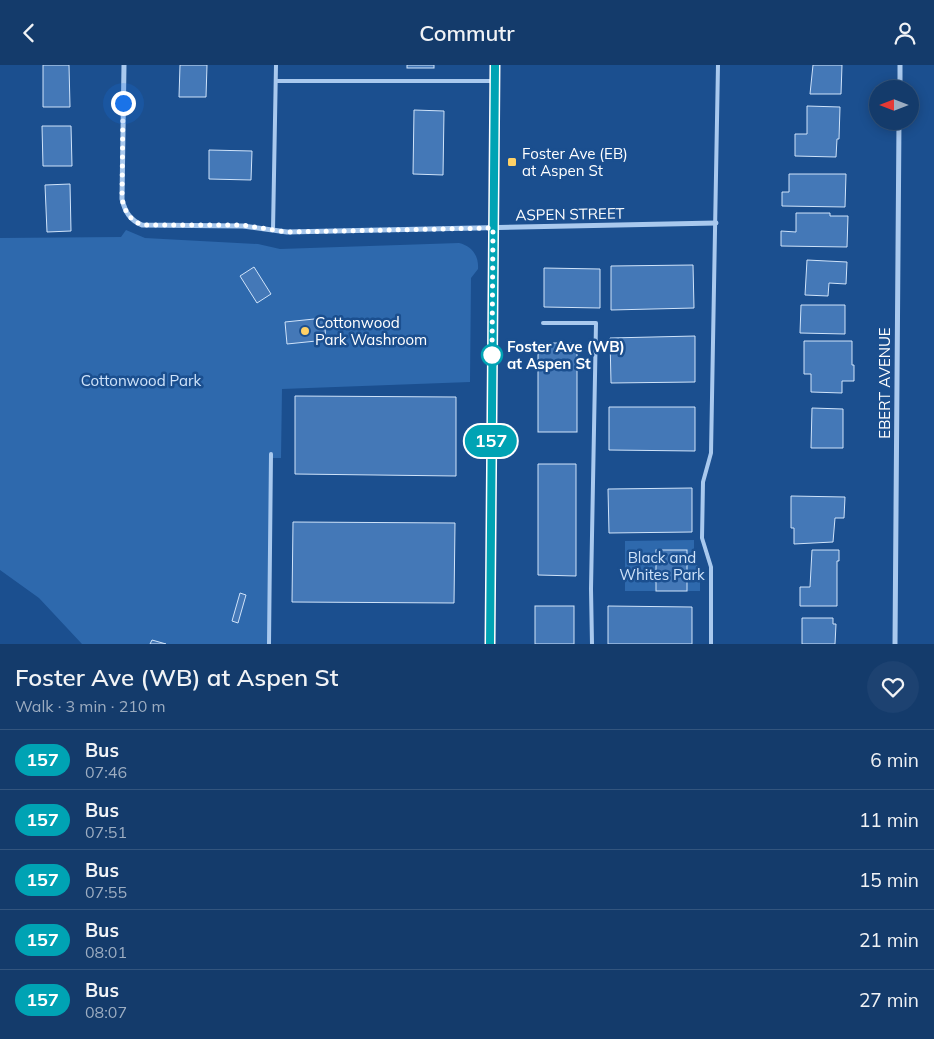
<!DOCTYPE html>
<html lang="en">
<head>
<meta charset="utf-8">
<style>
  body { margin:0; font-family:Mulish,sans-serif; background:#1d4271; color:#f1f3f6; height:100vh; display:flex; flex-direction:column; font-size:19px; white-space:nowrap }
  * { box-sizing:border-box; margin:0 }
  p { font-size:16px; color:#9dadc1 }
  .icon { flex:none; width:28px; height:28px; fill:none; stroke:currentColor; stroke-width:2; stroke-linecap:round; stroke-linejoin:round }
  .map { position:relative; height:579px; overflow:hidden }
  .drawer { display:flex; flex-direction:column; background:#143b6b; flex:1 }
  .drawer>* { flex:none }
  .badge { padding:0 10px; border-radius:16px; font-size:18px; line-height:32px }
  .needle { width:32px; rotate:270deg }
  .tools { position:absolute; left:869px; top:15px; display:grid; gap:10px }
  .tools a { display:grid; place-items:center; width:50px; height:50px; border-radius:50%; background:#143b6b; box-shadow:0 2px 12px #0003,0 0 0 1px #33557e; font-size:25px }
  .you { position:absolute; width:25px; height:25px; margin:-12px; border:4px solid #fff; border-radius:50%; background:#1a73e8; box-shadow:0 0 0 8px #1a73e833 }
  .map>.badge { position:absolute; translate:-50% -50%; box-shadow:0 0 0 2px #fff }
  .round { display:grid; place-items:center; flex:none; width:52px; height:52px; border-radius:26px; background:#1d4271 }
  .summary { display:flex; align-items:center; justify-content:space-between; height:85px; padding:0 15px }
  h1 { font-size:24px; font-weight:600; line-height:38px }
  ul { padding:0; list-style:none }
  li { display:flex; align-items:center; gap:15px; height:60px; padding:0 15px; border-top:1px solid #33557e }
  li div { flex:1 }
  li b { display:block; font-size:19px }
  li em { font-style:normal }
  li .badge { min-width:55px; font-weight:700; text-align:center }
  header { display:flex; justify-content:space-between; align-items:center; height:65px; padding:0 15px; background:#143b6b; font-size:22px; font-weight:600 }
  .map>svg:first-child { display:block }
</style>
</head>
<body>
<header><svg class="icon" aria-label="back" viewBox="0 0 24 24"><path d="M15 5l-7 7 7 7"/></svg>Commutr<svg class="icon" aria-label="person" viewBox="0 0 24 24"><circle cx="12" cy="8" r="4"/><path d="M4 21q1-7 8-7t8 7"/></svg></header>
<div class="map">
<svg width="934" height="579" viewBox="0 0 934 579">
  <rect width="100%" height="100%" fill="#1b4f8f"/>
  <g fill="#2e69ad">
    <path d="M126,165l19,8 113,6 22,5 179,-6c13,3 20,13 19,26l-7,9 -1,104 -188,7 -1,69h-9l-3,186h-187l-43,-46 -39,-28v-332l121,-1z"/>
    <polygon points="694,475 694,492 700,507 700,526 625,526 625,476"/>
  </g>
  <g fill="#4478b7" stroke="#cfe3fa">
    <polygon points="43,0 69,0 70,42 43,42"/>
    <polygon points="180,0 207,0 206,32 179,32"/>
    <rect x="407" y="0" width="27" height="3"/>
    <polygon points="813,0 842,0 841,29 810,29"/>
    <polygon points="807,41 840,42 839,74 837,74 836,92 795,91 795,69 807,69"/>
    <polygon points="414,45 444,46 443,110 413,109"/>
    <polygon points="42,61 71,61 72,101 43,101"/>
    <polygon points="209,85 252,86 251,115 209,114"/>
    <polygon points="789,109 846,109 845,142 782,141 782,127 789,127"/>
    <polygon points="70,119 71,166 47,167 45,120"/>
    <polygon points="796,148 830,148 830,151 848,151 847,182 781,181 781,166 796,167"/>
    <polygon points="807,195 847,197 846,219 829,218 828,231 805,230"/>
    <polygon points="693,200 694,243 611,245 611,201"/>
    <polygon points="254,202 271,229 257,238 240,211"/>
    <polygon points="544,203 600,204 600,243 544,242"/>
    <polygon points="801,240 845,240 845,269 800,268"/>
    <polygon points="324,253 326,275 287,279 285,257"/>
    <polygon points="695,271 695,317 611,318 610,273"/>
    <polygon points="804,276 852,276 852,300 854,300 854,316 842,316 842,328 811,327 811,309 804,309"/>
    <rect x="538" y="278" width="39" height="89"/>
    <polygon points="295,331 456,332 456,411 295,409"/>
    <polygon points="609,342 695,342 695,386 609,385"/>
    <polygon points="812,343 843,344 843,383 811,383"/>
    <polygon points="538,399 576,399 576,511 538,510"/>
    <polygon points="692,423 692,467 609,468 608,424"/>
    <polygon points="791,431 845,432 844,453 835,453 833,477 794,479 794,463 791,463"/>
    <polygon points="293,457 455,458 454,538 292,537"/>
    <rect x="656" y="485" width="31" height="41"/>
    <polygon points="812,485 839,485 839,496 837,496 837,541 800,541 800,522 810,522"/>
    <polygon points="240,528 246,530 238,558 232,556"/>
    <rect x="535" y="541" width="39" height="38"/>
    <polygon points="608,541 692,542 692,579 608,579"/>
    <polygon points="802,553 833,553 833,559 836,559 835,579 802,579"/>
    <polygon points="152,575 166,579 150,579"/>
  </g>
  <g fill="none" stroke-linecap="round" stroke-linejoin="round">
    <g stroke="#a9c9ee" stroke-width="4">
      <polyline points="276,16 495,16"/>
      <polyline points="273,165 276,0"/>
      <polyline points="543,258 596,258 591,524 592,579"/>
      <polyline points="269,579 271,389"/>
      <polyline points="711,579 711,502 702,473 703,417 711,388 718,0"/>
    </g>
    <g stroke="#a9c9ee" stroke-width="5">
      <path d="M124,0l-2,134c3,13 8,21 20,26l101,1 44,6 429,-9"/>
      <polyline points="900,24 900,0"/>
      <polyline points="895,579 899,56"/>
    </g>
    <polyline stroke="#a9c9ee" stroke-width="9" points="490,579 495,0"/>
  </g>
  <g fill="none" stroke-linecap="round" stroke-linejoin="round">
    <defs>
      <polyline id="line" points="490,579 495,0"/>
    </defs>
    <use href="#line" stroke="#fff" stroke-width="11"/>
    <use href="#line" stroke="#00a3b4" stroke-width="8"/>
    <path stroke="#fff" stroke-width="5" stroke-dasharray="0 9" d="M123,38l-1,96c3,13 8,21 20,26h101l43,7 207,-4 -1,127"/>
  </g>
  <g fill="#ffd166" stroke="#1b4f8f" stroke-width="2">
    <rect x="507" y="92" width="10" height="10" rx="2.5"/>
    <circle cx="305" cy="266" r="5"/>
  </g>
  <circle fill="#fff" stroke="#00a3b4" stroke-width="2.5" cx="492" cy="290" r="10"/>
  <g text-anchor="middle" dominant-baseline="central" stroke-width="5" stroke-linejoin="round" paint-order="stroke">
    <g font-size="15" fill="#fff" stroke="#1b4f8f" text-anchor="start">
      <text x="522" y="88">Foster Ave (EB)<tspan x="522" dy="17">at Aspen St</tspan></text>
      <text x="315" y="257">Cottonwood<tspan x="315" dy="17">Park Washroom</tspan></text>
    </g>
    <g font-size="15" fill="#fff" stroke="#1b4f8f">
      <text transform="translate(570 149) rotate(-1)">ASPEN STREET</text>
      <text transform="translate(884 318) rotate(-90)">EBERT AVENUE</text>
    </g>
    <g font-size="15" font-weight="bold" fill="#fff" stroke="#1b4f8f" text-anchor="start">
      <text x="507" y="281">Foster Ave (WB)<tspan x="507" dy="17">at Aspen St</tspan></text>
    </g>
    <g font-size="15" fill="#cfe3fa" stroke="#1b4f8f">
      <text x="141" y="315">Cottonwood Park</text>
      <text x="662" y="492">Black and<tspan x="662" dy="17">Whites Park</tspan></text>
    </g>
  </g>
</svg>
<div class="tools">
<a><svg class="needle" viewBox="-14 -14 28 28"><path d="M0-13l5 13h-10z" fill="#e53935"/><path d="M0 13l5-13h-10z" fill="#9dadc1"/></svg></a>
</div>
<div class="you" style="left:123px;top:38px"></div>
<b class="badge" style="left:491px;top:376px;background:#00a3b4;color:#fff">157</b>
</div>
<section class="drawer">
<div class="summary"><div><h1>Foster Ave (WB) at Aspen St</h1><p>Walk · 3 min · 210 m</p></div><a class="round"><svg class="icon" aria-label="heart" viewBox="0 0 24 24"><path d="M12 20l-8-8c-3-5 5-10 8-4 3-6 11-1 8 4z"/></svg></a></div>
<ul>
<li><span class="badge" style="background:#00a3b4;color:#fff">157</span><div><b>Bus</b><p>07:46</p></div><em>6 min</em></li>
<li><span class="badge" style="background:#00a3b4;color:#fff">157</span><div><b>Bus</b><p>07:51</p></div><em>11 min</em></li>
<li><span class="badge" style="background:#00a3b4;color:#fff">157</span><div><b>Bus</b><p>07:55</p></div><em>15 min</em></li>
<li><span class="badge" style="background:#00a3b4;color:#fff">157</span><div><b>Bus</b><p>08:01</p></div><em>21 min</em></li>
<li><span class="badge" style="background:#00a3b4;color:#fff">157</span><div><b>Bus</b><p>08:07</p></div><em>27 min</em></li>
</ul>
</section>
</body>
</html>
